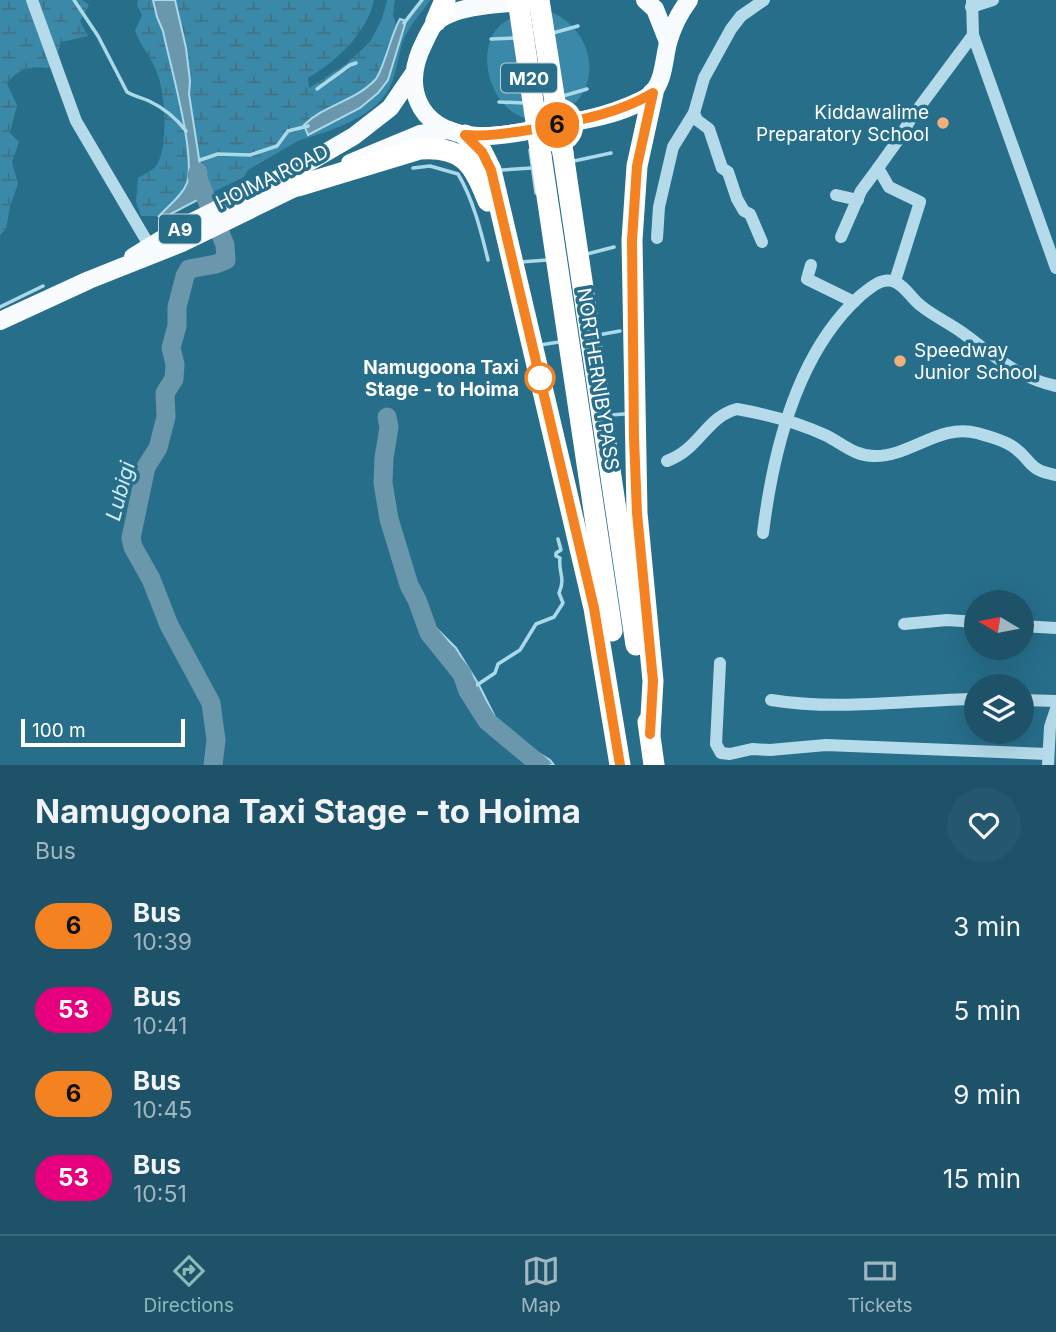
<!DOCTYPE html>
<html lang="en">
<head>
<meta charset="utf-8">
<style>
  body { margin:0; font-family:Inter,sans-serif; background:#25586e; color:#f1f3f6; height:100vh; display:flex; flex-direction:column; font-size:26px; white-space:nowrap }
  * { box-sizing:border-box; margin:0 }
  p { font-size:23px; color:#a0b6c0 }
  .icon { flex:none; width:38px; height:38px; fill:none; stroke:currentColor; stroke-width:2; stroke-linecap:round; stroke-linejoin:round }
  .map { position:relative; height:765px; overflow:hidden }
  .sheet { display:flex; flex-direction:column; background:#1d5268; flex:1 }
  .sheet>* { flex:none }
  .badge { padding:0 14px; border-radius:23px; font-size:24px; line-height:46px }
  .needle { width:46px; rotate:280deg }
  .fabs { position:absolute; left:964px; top:590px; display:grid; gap:14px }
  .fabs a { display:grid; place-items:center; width:70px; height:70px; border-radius:50%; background:#1d5268; box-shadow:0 7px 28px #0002; font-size:35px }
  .scale { position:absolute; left:21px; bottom:18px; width:164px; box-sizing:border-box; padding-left:7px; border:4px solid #fff; border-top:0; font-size:19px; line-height:24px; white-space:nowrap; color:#fff; -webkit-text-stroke:5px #276e8b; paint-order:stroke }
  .map>.badge { position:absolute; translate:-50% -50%; box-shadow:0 0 0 4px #fff }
  .round { display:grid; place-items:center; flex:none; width:74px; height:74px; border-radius:37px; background:#25586e }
  .head { display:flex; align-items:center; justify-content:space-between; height:119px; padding:0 35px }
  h1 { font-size:33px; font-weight:700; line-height:52px }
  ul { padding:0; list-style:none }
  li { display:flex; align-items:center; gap:21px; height:84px; padding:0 35px }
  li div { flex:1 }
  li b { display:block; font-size:26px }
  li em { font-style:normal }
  li .badge { min-width:77px; font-weight:700; text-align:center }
  .tabs { display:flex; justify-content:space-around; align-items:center; height:98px; border-top:2px solid #3b697c; background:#1d5268; font-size:19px; color:#a0b6c0 }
  .tabs a { display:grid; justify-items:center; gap:4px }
  .tabs .current { color:#8bbbb9 }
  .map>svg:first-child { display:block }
</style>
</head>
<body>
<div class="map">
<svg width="1056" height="765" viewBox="0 0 1056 765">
  <defs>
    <pattern id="wetland-marsh" width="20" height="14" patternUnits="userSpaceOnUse" patternTransform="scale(1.75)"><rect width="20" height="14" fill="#3b89a8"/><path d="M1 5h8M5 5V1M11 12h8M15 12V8" fill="none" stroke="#427183"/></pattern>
  </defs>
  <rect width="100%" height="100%" fill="#276e8b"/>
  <g fill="#3b89a8">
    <polygon points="387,0 395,0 393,15 396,25 387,47 370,42 382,19"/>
    <path d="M422,0h8c-7,11 -16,20 -22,31 -10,16 -9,34 -16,51 -13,36 -65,50 -98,60l21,-12 77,-66 14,-43z"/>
    <path d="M548,11c33,11 52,50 35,82 -5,8 -12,14 -19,20z"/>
    <path d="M512,18l13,100c-39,-11 -55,-83 -13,-100z"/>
  </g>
  <g fill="url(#wetland-marsh)">
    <path d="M0,0h82l7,5 -9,16 8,15 -27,6 -3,10 3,10 -14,6c-15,-3 -32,2 -40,16l10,21 -7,28 9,9 -7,20 6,22 -8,22 -4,23 -6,6z"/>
    <path d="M138,0h15l4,17 6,14c7,34 33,123 24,152 -5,13 -18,24 -28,33h-18l-5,-14 2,-24c6,-4 14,-7 18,-12 13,-17 9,-72 2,-91 -5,-16 -17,-28 -23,-44l7,-16 -5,-10z"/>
    <path d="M175,0h199c-7,33 -37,61 -66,78l1,10 37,-24 24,-22 17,5c-3,10 -5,25 -11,32 -19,23 -52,26 -72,46l4,10 -60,35 -4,7 -33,16 -3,-11 -6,-4 -13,-84 1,-13 -4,-33z"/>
  </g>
  <g fill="#6a97ab" stroke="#aad9ea" stroke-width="2">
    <path d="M153,0h22l11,48 4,33 -1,13 13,84 6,4 3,11 -46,24 -6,-1c9,-10 23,-20 28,-33 9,-29 -17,-118 -24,-152l-6,-14z"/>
    <path d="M400,19l6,2 -18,59 -10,13 -18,15 -52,27 -4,-10c20,-20 51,-24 71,-45 8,-8 16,-46 25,-61z"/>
    <polygon points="421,613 456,648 479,685 496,719 532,749 550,760 554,765 535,765 490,719 468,680 458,673 455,663 434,629 422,619"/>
  </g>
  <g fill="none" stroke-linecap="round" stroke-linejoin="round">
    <g stroke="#aad9ea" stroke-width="3.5">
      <path d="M74,0l24,36 29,56c8,5 14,5 22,9 15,7 27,17 37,30"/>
      <polyline points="404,23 422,0"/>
      <polyline points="553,33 578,26"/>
      <polyline points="491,39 514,38"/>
      <polyline points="317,89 350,65 356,63"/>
      <polyline points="563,96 587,89"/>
      <polyline points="499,102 524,103"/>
      <polyline points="530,150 536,193"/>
      <polyline points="200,160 218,154 250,155 277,146 288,131 308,126"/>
      <polyline points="574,161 611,153"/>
      <path d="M413,168l17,-2 28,8c15,25 23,57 30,86"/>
      <polyline points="502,170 532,168"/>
      <polyline points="587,254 614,247"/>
      <polyline points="521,262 547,260"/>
      <polyline points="0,307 43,286"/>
      <polyline points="598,335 620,331"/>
      <polyline points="540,345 559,342"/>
      <polyline points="611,415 624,414"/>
      <path d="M468,691l27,-18 3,-9 22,-14 16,-26 18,-7 9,-14 -4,-10c7,-16 -1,-20 1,-35l-4,-2v-3l5,-3 -3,-11"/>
    </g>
    <g stroke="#6a97ab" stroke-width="19">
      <polyline points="198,172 197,176 225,245 226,260 216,264 189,269 185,276 177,307 177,326 171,348 175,364 174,379 165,393 166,417 158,448 146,467 131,538 133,547 151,579 169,625 211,703 216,740 213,765"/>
      <polyline points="387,417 389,427 384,458 383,483 389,519 409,585 417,600 429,633 462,674 468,691 487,721 540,765"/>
    </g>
    <g stroke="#b5dbea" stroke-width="12">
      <polyline points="32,0 76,121 149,245"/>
      <polyline points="972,0 973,35 1056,268"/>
      <polyline points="971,7 993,0"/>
      <polyline points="836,195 858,200"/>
      <polyline points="841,237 861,191 878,168"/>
      <polyline points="657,238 659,207 673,147 694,113"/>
      <polyline points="762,242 750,214 744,211 737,199 728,172 722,168 709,129 697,120 694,113 704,78 731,29 741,16 764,0"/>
      <polyline points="811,265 807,279 854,302"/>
      <polyline points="895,281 920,202 889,187 878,168 898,140 912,117 973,35"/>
      <path d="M667,461c33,-12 39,-44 70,-52 28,5 62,14 88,26 17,8 29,21 49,21 36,1 66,-33 103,-23 11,3 26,7 35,13 20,13 14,24 44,29"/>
      <path d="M763,533c10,-82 34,-180 97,-237 9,-7 20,-18 32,-15 12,3 19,17 28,24 12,10 27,17 40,26 31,22 57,47 96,55"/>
      <polyline points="904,624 947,620 976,622"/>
      <polyline points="1022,626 1056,628"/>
      <polyline points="720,663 716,744 721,753 730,754 752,749 770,750 826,745 1047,754"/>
      <path d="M771,700c67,11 138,0 205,-1"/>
      <polyline points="1022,700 1056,701"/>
      <polyline points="1048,765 1050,727 1056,709"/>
    </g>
    <g stroke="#f9fcfe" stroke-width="18">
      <polyline points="645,0 655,9 668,42"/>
      <path d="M531,1c-27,3 -72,3 -94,20 -5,4 -10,16 -13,22 -22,43 -7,84 43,92 30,5 71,-7 100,-12 24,-4 68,-12 85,-30 12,-12 12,-35 16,-50 4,-15 12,-31 21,-43"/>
      <polyline points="350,163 420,134 449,130"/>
      <polyline points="133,257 182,227 294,171 354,136 390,108 414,73"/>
      <polyline points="0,321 89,280 182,243 309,181"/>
    </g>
    <g stroke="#fff" stroke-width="21">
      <polyline points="436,21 445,0"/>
      <polyline points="465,135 482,152 491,170 594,608 620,765"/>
      <polyline points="563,153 636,645"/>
      <polyline points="541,156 612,631"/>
      <path d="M298,186l122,-37c44,-3 53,15 68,52"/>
      <polyline points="648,722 654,765"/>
      <polyline points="650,734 653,681 637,513 632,240 637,166 653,93"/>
    </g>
    <g stroke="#fff" stroke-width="21">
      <polyline points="518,0 541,156"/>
      <polyline points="539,0 563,153"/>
    </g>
  </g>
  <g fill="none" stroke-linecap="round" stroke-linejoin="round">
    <defs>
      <path id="line" d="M620,765l-26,-157 -103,-438 -9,-18 -17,-17c25,2 51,-3 75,-7 40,-8 77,-14 113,-35l-16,73 -5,74 2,198 3,75 16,168 -3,53"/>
    </defs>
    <use href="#line" stroke="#fff" stroke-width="16"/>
    <use href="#line" stroke="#f58220" stroke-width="10"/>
  </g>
  <g fill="#f2b07b" stroke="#276e8b" stroke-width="2.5">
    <circle cx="943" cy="123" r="7"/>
    <circle cx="900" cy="361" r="7"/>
  </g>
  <circle fill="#fff" stroke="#f58220" stroke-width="3.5" cx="540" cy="378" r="14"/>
  <g text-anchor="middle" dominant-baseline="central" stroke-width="7" stroke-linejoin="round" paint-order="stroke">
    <g fill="#276e8b" stroke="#bed4dc" stroke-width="2">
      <rect x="501" y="63.5" width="56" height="29" rx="5"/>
      <rect x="159" y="214.5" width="42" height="29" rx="5"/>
    </g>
    <g font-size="18" font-weight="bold" fill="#fff">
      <text x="529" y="78">M20</text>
      <text x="180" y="229">A9</text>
    </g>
    <g font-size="19" fill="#fff" stroke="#276e8b" text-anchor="end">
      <text x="929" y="112">Kiddawalime<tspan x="929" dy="22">Preparatory School</tspan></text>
      <text x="914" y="350" text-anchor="start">Speedway<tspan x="914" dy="22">Junior School</tspan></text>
    </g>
    <g font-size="19" fill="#fff" stroke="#276e8b">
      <text transform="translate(272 177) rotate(-26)">HOIMA ROAD</text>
      <text transform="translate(598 379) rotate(81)">NORTHERN BYPASS</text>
    </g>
    <g font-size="19" font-weight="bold" fill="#fff" stroke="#276e8b" text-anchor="end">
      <text x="519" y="367">Namugoona Taxi<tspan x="519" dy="22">Stage - to Hoima</tspan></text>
    </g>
    <g font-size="21" font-style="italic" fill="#d0ebf4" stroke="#276e8b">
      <text transform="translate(120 491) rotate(-75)">Lubigi</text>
    </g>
  </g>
</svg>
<div class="fabs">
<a><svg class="needle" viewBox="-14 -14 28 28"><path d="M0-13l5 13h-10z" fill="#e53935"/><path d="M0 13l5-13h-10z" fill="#a0b6c0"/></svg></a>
<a><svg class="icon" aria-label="layers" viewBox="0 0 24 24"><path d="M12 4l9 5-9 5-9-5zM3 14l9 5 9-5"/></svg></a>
</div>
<div class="scale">100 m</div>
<b class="badge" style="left:557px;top:125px;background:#f58220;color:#111">6</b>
</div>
<section class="sheet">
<div class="head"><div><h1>Namugoona Taxi Stage - to Hoima</h1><p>Bus</p></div><a class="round"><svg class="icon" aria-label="heart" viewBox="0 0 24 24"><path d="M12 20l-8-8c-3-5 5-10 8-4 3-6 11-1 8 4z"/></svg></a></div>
<ul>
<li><span class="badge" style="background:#f58220;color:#111">6</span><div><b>Bus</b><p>10:39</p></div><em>3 min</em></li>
<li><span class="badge" style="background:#e6007e;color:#fff">53</span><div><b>Bus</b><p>10:41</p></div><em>5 min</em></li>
<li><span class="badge" style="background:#f58220;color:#111">6</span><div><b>Bus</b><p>10:45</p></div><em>9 min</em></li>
<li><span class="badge" style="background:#e6007e;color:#fff">53</span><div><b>Bus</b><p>10:51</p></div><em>15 min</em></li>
</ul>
</section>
<nav class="tabs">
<a class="current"><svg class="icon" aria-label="directions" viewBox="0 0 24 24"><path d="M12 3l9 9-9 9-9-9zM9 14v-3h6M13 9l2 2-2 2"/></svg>Directions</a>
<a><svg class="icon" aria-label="map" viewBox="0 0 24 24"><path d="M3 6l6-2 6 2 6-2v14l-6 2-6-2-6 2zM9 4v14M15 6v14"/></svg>Map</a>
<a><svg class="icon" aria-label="tickets" viewBox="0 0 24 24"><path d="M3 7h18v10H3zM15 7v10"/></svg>Tickets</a>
</nav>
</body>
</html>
